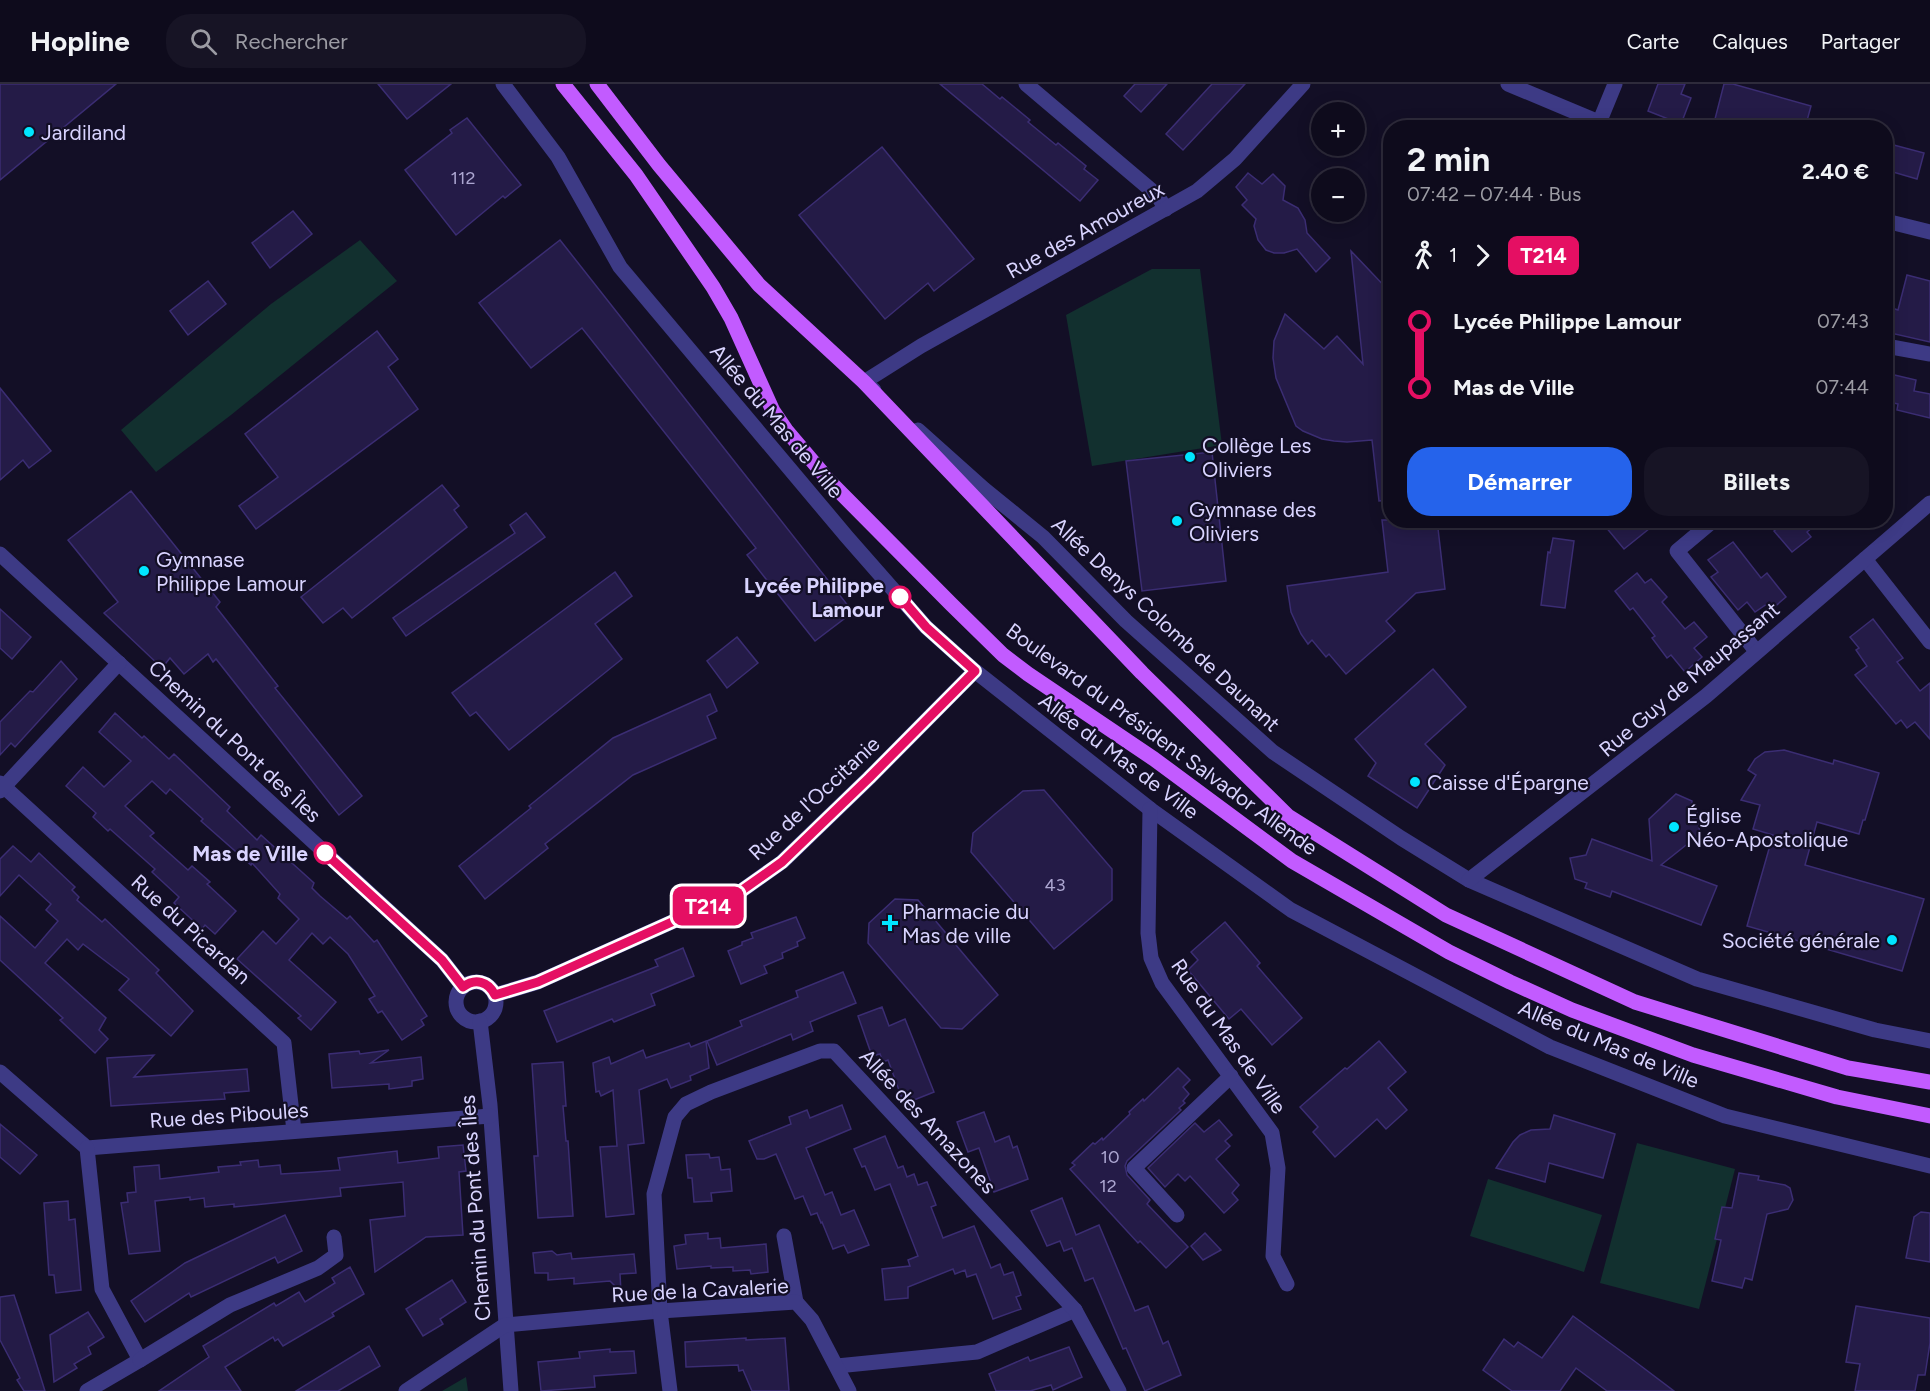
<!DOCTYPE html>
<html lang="fr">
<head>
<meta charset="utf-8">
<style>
  body { margin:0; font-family:Figtree,sans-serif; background:#171425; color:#f1f3f6; height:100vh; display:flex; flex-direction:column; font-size:22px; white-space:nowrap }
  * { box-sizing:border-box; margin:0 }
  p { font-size:20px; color:#9b9ba3 }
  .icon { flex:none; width:33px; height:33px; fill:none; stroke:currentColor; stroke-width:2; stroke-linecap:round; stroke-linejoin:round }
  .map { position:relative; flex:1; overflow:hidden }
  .side { position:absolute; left:1383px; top:36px; width:510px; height:408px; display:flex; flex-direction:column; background:#0e0b1c; border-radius:24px; box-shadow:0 3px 15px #0003,0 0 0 2px #2e2b3b }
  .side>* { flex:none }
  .badge { padding:0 12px; border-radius:9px; font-size:21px; line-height:39px }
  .controls { position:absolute; left:1311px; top:18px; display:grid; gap:12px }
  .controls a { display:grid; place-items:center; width:54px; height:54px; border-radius:50%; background:#0e0b1c; box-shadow:0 3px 15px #0003,0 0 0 2px #2e2b3b; font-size:30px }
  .map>.badge { position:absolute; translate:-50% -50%; box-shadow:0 0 0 3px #fff }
  .legs { display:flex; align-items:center; gap:9px; height:66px; padding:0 24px; font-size:20px }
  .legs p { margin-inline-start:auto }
  .overview { display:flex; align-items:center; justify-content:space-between; height:102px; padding:0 24px }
  h1 { font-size:33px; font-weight:700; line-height:45px }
  .primary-button { display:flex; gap:12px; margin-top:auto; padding:12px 24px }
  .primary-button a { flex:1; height:69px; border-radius:24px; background:#2563eb; color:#fff; font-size:24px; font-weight:700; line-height:69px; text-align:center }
  .primary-button a+a { background:#171425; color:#f1f3f6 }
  ul { padding:0 24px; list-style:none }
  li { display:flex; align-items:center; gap:21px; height:66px; font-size:22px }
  li i { display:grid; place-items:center; width:9px; height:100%; margin:0 8px; background:currentColor }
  li i::after { content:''; width:15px; height:15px; margin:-8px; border:4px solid; border-radius:50%; background:#0e0b1c }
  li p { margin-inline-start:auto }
  li:first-child i { background:linear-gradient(#0000 50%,currentColor 0) }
  li:last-child i { background:linear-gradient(currentColor 50%,#0000 0) }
  header { display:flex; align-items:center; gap:36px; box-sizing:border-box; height:84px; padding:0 30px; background:#0e0b1c; border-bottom:2px solid #2e2b3b }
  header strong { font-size:28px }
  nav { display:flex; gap:33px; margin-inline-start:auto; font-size:21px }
  .search { width:420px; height:54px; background:#171425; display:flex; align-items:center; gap:15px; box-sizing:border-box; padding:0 21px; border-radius:24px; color:#9b9ba3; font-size:22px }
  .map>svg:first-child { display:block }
</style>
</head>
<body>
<header>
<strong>Hopline</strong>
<div class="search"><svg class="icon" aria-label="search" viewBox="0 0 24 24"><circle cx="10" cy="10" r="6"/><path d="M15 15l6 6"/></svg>Rechercher</div>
<nav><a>Carte</a><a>Calques</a><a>Partager</a></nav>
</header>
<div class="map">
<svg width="1930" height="1307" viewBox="0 0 1930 1307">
  <rect width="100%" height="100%" fill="#130f26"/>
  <g fill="#12302f">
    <polygon points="360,156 397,197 231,331 156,388 121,346 271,220"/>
    <polygon points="1152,185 1200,185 1222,361 1092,382 1066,231"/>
    <polygon points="1637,1059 1735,1085 1699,1225 1600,1199"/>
    <polygon points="1488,1095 1602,1131 1584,1188 1470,1152"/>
    <polygon points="466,1293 468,1307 442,1307"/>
  </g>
  <g fill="#241b47" stroke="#3b2d73" stroke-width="1.5">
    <polygon points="0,0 116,0 0,96"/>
    <polygon points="378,0 451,0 407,35"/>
    <polygon points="940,0 982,0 1000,15 1002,13 1030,36 1028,38 1056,61 1058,59 1086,82 1084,85 1098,96 1080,117"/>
    <polygon points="1135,0 1167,0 1141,28 1124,12"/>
    <polygon points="1212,0 1245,0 1183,66 1166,50"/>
    <polygon points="1658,0 1685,0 1681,10 1691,14 1681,40 1648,27"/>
    <polygon points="1724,0 1733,0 1811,22 1805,44 1742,44 1715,35"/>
    <polygon points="467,34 521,101 505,114 503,112 456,151 405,86 452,49 450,46"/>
    <polygon points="1890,60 1924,69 1917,95 1886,86 1886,76"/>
    <polygon points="882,63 974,175 934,207 928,199 885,235 799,131"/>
    <polygon points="1248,89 1262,100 1273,90 1285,102 1283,116 1298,124 1305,136 1307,149 1330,174 1316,188 1297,165 1284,169 1274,169 1266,166 1258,156 1254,142 1256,135 1242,121 1247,116 1236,103"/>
    <polygon points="293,127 312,150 270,184 252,159"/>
    <polygon points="560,156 853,528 815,557 747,471 756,464 582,244 531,284 479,219"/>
    <polygon points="1351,167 1390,208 1390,416 1379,417 1372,356 1347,358 1334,357 1322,355 1303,347 1296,342 1276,294 1273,274 1274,257 1285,230 1324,265 1337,252 1363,280"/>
    <polygon points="1907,191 1930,197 1930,258 1886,248 1886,222 1898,226"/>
    <polygon points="208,197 226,220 188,251 170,227"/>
    <polygon points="377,247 398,275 388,283 418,325 256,445 239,422 278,393 245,350"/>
    <polygon points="1886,289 1916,296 1914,307 1930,310 1930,334 1897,326 1898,320 1886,317"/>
    <polygon points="0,304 51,367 29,384 23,376 0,396"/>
    <polygon points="1212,368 1226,497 1142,507 1126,377"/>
    <polygon points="442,401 459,422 454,426 467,443 352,534 343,524 323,539 301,513"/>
    <polygon points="131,407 220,518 216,523 278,602 275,604 362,712 339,731 216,575 213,578 208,570 184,590 170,574 162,584 104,529 118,518 68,456"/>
    <polygon points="526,429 545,453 406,552 393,534 515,449 510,441"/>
    <polygon points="1382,436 1437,436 1445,505 1416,509 1386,537 1395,547 1346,590 1329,570 1326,573 1312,556 1308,560 1301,550 1291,528 1287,502 1388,488"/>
    <polygon points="1600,436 1660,436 1624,465"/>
    <polygon points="1786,436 1821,436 1807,448 1811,453 1792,468 1774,447"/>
    <polygon points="1553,454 1574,457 1565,524 1541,521 1548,468 1550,469"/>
    <polygon points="1733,458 1761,494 1767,489 1786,513 1772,525 1767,520 1755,528 1747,518 1738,526 1711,493 1718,488 1708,476"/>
    <polygon points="615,488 632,512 595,540 622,575 509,666 476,628 470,632 452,609"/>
    <polygon points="1637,489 1645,499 1651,495 1667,513 1662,518 1685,545 1694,538 1707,553 1694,564 1702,573 1685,588 1671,571 1667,574 1652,554 1655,552 1633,524 1630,526 1615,507"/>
    <polygon points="0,525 31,553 12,575 0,564"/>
    <polygon points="1873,535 1903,574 1897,578 1920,607 1930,599 1930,655 1915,638 1907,644 1901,636 1896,640 1855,591 1867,582 1856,566 1859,564 1850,553"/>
    <polygon points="737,553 758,579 727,604 707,577"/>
    <polygon points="61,577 77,595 15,663 11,659 0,671 0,638 30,607 33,608"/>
    <polygon points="1433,585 1466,623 1425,660 1445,681 1417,724 1368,692 1376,679 1355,655"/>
    <polygon points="710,610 717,627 707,632 716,654 633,691 545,760 548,764 485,815 459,782 531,724 529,722 613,654"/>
    <polygon points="115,629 142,654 144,652 169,675 174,670 230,723 227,727 257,756 261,751 314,799 312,804 320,812 347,835 350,832 374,858 377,856 427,932 421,936 424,941 402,956 382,927 378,929 369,915 375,912 348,870 330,853 323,860 312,849 289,876 336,918 311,946 298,934 301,932 237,875 263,847 276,860 299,835 278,814 280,810 252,779 251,781 201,737 203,735 170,705 166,710 152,697 125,722 154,749 150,752 188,786 192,782 210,798 207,800 236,827 215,850 205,841 202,845 174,819 179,813 152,788 155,785 110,745 108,747 93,733 96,729 66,702 83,683 104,703 131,677 99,648"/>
    <polygon points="1784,666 1833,680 1834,676 1879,689 1865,736 1863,736 1859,750 1817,738 1805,781 1924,815 1902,887 1747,842 1773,751 1753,745 1760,721 1741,716 1756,691 1748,686 1755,675 1765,668"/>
    <polygon points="1044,706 1112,785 1112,816 1054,865 971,768 973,749 995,730 1023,707"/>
    <polygon points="1676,710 1692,717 1692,721 1696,723 1700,750 1661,781 1717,802 1701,841 1612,807 1610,813 1585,804 1587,799 1575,795 1570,774 1586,771 1592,755 1652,777 1649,735"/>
    <polygon points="13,762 31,778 39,769 75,803 72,806 79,813 77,816 102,838 105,835 159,886 156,889 193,927 171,952 119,906 129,895 83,860 78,866 67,855 45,879 106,934 99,946 108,955 95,969 60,936 63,934 0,876 0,832 35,864 58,837 46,826 51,820 19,791 0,812 0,775"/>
    <polygon points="895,815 918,816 998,911 962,945 941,944 868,859 869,839"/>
    <polygon points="796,833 805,854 797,858 798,862 782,869 783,874 764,882 767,889 741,900 728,867 742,861 742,858 753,854 751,849"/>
    <polygon points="1225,838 1260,879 1257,882 1302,934 1272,961 1241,925 1229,935 1188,886 1198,876 1191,868"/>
    <polygon points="683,864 694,892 651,910 655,921 614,938 612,935 557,958 544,927 658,882 655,876"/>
    <polygon points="843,888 856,919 810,938 813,947 793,956 791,950 717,981 707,957 742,942 740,937 798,913 796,907"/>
    <polygon points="882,923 889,942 905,935 934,1008 904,1020 888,976 883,978 880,970 872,972 858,932"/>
    <polygon points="706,957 709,984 690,992 691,996 671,1004 667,995 639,1006 644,1059 628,1061 634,1130 606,1133 600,1063 617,1062 613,1006 601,1012 599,1007 596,1008 593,979 609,973 611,980 643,966 646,974 689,959 691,963"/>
    <polygon points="1379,957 1406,988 1388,1004 1407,1026 1386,1045 1377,1035 1335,1073 1313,1048 1318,1043 1300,1023 1345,984 1347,985"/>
    <polygon points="389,966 371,979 421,973 423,995 412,997 412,1002 389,1005 389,1000 332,1004 329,970 359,967 360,970"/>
    <polygon points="154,971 134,993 247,985 249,1007 224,1009 225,1015 111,1022 107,974"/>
    <polygon points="563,978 566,1022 563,1022 566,1057 568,1057 573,1132 538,1134 534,1072 538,1072 532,980"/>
    <polygon points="1178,984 1190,996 1183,1003 1189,1010 1183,1017 1185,1019 1179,1024 1181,1026 1127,1077 1125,1082 1127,1091 1150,1116 1147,1120 1188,1163 1166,1184 1140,1157 1138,1159 1070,1085 1075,1081 1072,1079 1093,1059 1095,1060 1102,1054 1103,1056 1130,1030 1129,1028 1143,1015 1144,1017"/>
    <polygon points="842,1021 851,1045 806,1064 825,1111 832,1108 841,1131 854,1126 869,1161 848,1169 844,1161 833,1165 822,1138 821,1139 817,1129 811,1131 803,1112 795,1115 776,1070 764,1075 757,1075 749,1057 791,1040 789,1033 807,1026 810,1034"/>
    <polygon points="984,1028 995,1058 1009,1052 1013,1064 1017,1062 1028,1095 994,1108 979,1064 968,1068 957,1038"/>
    <polygon points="1554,1031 1615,1050 1603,1094 1549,1079 1545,1098 1496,1084 1513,1058 1520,1051 1531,1046 1550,1045"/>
    <polygon points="1219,1036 1232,1051 1225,1057 1230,1062 1216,1075 1239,1101 1232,1109 1238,1116 1224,1129 1190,1092 1185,1097 1178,1090 1165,1103 1148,1084 1195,1039 1204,1048"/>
    <polygon points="0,1040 37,1071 20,1090 0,1073"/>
    <polygon points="885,1052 898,1084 903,1082 907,1093 914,1090 918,1101 927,1098 936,1121 931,1123 943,1154 974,1142 991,1184 1000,1180 1004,1191 1013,1188 1021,1211 1016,1213 1021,1225 993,1235 976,1190 967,1193 965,1186 955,1190 953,1185 908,1203 908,1214 885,1216 882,1185 910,1182 908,1176 918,1172 890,1100 875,1106 865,1082 862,1083 854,1065"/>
    <polygon points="463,1061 466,1087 459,1088 463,1151 426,1153 375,1188 370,1136 405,1132 403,1098 340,1104 341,1112 234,1123 234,1120 205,1123 204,1114 190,1116 190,1113 155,1117 160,1167 129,1170 121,1119 128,1118 127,1109 136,1108 134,1083 159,1081 160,1095 219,1088 218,1083 241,1081 240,1078 258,1076 259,1083 280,1081 281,1090 314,1088 340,1086 338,1074 397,1067 398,1079 439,1074 438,1063"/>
    <polygon points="709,1070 710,1074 719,1073 721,1086 730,1085 732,1107 711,1109 712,1117 694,1118 692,1094 688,1094 686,1071"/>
    <polygon points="1739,1089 1759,1092 1758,1096 1785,1101 1790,1104 1793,1116 1788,1125 1767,1130 1752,1196 1745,1194 1742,1204 1712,1197 1721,1156 1715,1155 1722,1123 1732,1124"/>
    <polygon points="1062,1114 1076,1151 1099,1141 1135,1227 1148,1222 1163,1260 1168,1257 1181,1291 1145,1307 1126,1264 1123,1265 1093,1194 1085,1197 1072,1164 1064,1167 1060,1157 1047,1162 1031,1127"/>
    <polygon points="68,1117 69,1136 75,1135 81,1206 56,1209 54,1191 49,1191 44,1119"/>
    <polygon points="1921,1128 1930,1129 1930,1178 1906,1174 1914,1133"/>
    <polygon points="285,1131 302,1167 278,1179 275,1173 191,1213 189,1209 145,1238 131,1217 185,1179"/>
    <polygon points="708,1149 708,1155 720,1154 721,1164 766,1160 768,1188 751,1190 750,1186 733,1187 733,1183 711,1184 711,1182 677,1185 674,1162 686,1160 685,1151"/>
    <polygon points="1205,1149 1221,1166 1203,1176 1191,1162"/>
    <polygon points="552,1167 557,1171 571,1169 572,1175 634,1170 636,1189 620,1190 621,1208 610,1197 574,1200 574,1194 548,1196 548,1189 535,1189 533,1169"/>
    <polygon points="350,1183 364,1210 332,1229 334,1232 283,1262 278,1255 275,1257 273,1253 225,1283 241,1307 159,1307 209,1273 203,1262 274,1219 276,1222 299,1208 305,1218 335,1199 332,1194"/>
    <polygon points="452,1196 466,1218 440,1235 443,1240 423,1252 406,1225"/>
    <polygon points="14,1211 34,1272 45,1307 24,1307 17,1296 20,1294 0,1256 0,1213"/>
    <polygon points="1856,1222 1930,1234 1930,1259 1925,1291 1918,1291 1915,1307 1855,1307 1860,1280 1846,1278"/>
    <polygon points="88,1228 104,1253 88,1263 91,1270 74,1280 77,1284 54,1298 50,1251"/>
    <polygon points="1573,1232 1633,1276 1674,1307 1607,1307 1576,1284 1560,1307 1512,1307 1483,1286 1504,1255 1514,1263 1518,1258 1542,1274"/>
    <polygon points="746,1254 746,1256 785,1254 789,1307 752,1307 743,1286 739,1287 738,1281 686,1283 685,1258"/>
    <polygon points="369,1262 380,1282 338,1307 296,1307"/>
    <polygon points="1069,1263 1082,1293 1053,1306 1051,1301 1030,1307 996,1307 989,1290 1028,1273 1030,1277"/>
    <polygon points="610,1265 610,1268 634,1267 636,1289 594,1292 595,1303 541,1307 538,1278 580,1274 579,1268"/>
  </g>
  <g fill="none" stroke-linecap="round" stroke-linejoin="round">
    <g stroke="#3d3a85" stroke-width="15">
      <polyline points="503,0 558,73 620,183 847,453 926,543 975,587 1150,725 1291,826 1550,963 1725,1032 1930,1082"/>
      <polyline points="1026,0 1157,111 1166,125"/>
      <polyline points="1508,0 1613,44"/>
      <polyline points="1599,39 1615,0"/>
      <polyline points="1886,137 1930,148"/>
      <polyline points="1886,262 1930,270"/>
      <polyline points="874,306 864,298 921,262 1197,107 1235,75 1303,0"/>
      <polyline points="918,346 984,405 1043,453 1126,537 1273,668 1401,754 1469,796 1697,895 1875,946 1930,957"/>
      <polyline points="1714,436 1677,467 1756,567"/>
      <polyline points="0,470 442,876 463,903"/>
      <polyline points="1865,475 1930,558"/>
      <polyline points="0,699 284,959 294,1047"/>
      <polyline points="0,707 119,579"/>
      <polyline points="1150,725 1148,849 1151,874 1162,899 1272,1049 1278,1084 1273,1172 1287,1200"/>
      <polyline points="1469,796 1706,612 1930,419"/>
      <circle cx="476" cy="918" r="20"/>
      <polyline points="495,911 538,898 741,807 782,778 869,694 975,587"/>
      <polyline points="480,937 490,1021 511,1307"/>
      <polyline points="0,988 87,1064 490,1032"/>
      <polyline points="87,1064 102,1205 140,1276 87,1307"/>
      <polyline points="1177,1131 1134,1084 1231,992"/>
      <polyline points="784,1152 796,1218"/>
      <polyline points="140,1276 230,1221 318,1184 336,1171 334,1153"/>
      <polyline points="837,1282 977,1268 1075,1226"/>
      <polyline points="406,1307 505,1241 660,1227 796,1218 812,1236 849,1307"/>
      <polyline points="670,1307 660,1227 654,1110 675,1033 686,1020 711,1008 820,967 834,967 1075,1226 1119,1307"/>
    </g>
    <g stroke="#c25bff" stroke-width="15">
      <polyline points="563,0 636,91 713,203 731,234 773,327 786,346 831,399 951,520 1003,571 1028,590 1154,675 1292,777 1449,868 1510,898 1572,926 1693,971 1837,1013 1930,1032"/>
      <polyline points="597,0 659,81 759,201 864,298 1142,589 1288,732 1446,831 1635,918 1848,984 1930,998"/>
    </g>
  </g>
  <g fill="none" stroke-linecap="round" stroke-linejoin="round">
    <defs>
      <path id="line-1" d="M325,769l117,107 21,27c12,-9 25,-6 32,8l43,-13 203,-91 41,-29 87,-84 106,-107 -49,-44 -26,-30"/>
    </defs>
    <use href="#line-1" stroke="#fff" stroke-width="14"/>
    <use href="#line-1" stroke="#e50f63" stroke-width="9"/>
  </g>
  <g fill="#00e5ff" stroke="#130f26" stroke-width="2">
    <circle cx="29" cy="48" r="6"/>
    <circle cx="1190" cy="373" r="6"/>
    <circle cx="1177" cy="437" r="6"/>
    <circle cx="144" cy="487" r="6"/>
    <circle cx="1415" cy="698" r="6"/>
    <circle cx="1674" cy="743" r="6"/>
    <path d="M887 830h6v6h6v6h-6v6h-6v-6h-6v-6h6z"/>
    <circle cx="1892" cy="856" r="6"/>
  </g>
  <g fill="#fff" stroke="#e50f63" stroke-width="3">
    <circle cx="900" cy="513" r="10"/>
    <circle cx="325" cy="769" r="10"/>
  </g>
  <g text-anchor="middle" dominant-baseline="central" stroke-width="4.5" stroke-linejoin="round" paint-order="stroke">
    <g font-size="18" fill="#aca6d1">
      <text x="463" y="94">112</text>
      <text x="1055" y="801">43</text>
      <text x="1110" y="1073">10</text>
      <text x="1108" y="1102">12</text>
    </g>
    <g font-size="21" fill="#d9d4ff" stroke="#130f26" text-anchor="start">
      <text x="41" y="48">Jardiland</text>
      <text x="1202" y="361">Collège Les<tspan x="1202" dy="24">Oliviers</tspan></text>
      <text x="1189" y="425">Gymnase des<tspan x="1189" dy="24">Oliviers</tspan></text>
      <text x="156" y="475">Gymnase<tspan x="156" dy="24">Philippe Lamour</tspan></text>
      <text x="1427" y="698">Caisse d'Épargne</text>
      <text x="1686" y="731">Église<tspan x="1686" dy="24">Néo-Apostolique</tspan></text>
      <text x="902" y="827">Pharmacie du<tspan x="902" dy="24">Mas de ville</tspan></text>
      <text x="1880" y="856" text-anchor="end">Société générale</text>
    </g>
    <g font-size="21" fill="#d9d4ff" stroke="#130f26">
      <text transform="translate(1085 146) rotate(-29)">Rue des Amoureux</text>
      <text transform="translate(777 337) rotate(50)">Allée du Mas de Ville</text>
      <text transform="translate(1166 540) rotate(43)">Allée Denys Colomb de Daunant</text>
      <text transform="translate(1689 595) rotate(-40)">Rue Guy de Maupassant</text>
      <text transform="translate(1162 655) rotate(36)">Boulevard du Président Salvador Allende</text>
      <text transform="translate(235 657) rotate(43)">Chemin du Pont des Îles</text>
      <text transform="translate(1119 672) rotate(37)">Allée du Mas de Ville</text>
      <text transform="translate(814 714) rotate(-43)">Rue de l'Occitanie</text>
      <text transform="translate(191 845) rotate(42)">Rue du Picardan</text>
      <text transform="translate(1229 952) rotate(55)">Rue du Mas de Ville</text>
      <text transform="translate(1609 960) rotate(23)">Allée du Mas de Ville</text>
      <text transform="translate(229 1031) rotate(-4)">Rue des Piboules</text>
      <text transform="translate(928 1037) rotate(47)">Allée des Amazones</text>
      <text transform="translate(475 1124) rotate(-94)">Chemin du Pont des Îles</text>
      <text transform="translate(700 1206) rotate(-3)">Rue de la Cavalerie</text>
    </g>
    <g font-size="21" font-weight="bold" fill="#d9d4ff" stroke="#130f26" text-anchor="end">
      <text x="884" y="501">Lycée Philippe<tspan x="884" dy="24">Lamour</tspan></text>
      <text x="308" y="769">Mas de Ville</text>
    </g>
  </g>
</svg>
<div class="controls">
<a>+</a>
<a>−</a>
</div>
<b class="badge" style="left:708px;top:822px;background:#e50f63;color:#fff">T214</b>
<section class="side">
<div class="overview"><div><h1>2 min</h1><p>07:42 – 07:44 · Bus</p></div><b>2.40 €</b></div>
<div class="legs"><svg class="icon" aria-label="walk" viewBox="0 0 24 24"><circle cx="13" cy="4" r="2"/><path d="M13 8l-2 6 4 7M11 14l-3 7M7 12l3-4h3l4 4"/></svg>1<svg class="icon" aria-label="forward" viewBox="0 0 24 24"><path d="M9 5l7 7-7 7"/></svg><b class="badge" style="background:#e50f63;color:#fff">T214</b></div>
<ul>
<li><i style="color:#e50f63"></i><b>Lycée Philippe Lamour</b><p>07:43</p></li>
<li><i style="color:#e50f63"></i><b>Mas de Ville</b><p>07:44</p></li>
</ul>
<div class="primary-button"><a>Démarrer</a><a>Billets</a></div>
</section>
</div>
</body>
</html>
